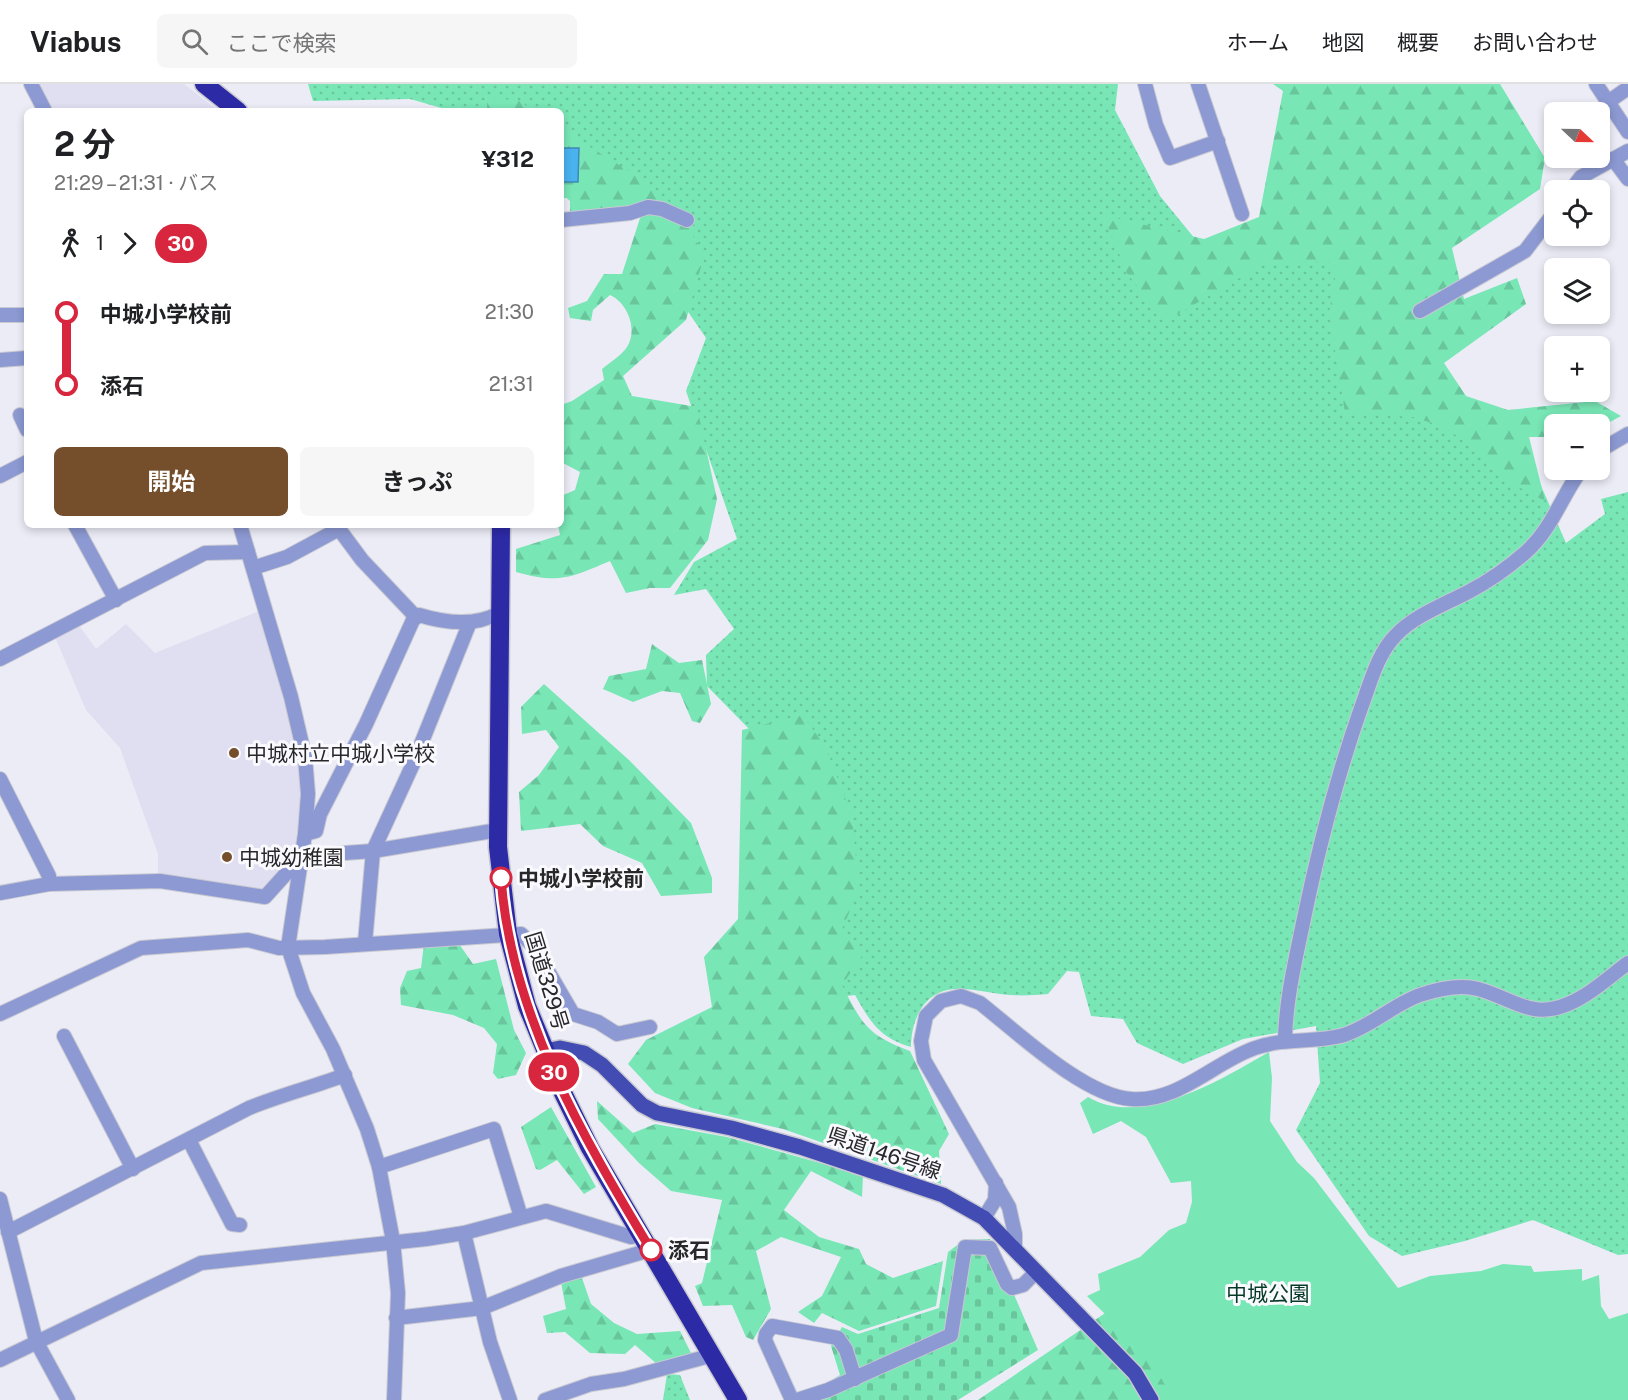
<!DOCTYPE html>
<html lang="ja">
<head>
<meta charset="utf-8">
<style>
  body { margin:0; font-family:"Public Sans","Noto Sans JP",sans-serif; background:#f6f6f6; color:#202124; height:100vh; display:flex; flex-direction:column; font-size:22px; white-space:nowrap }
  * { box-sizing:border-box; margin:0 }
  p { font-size:20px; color:#757577 }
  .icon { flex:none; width:33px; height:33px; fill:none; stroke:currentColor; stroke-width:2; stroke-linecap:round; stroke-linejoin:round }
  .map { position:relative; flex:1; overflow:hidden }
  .side { position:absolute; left:24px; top:24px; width:540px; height:420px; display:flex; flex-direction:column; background:#fff; border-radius:9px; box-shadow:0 3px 9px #0003 }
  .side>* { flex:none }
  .badge { padding:0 12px; border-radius:20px; font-size:21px; line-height:39px }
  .needle { width:39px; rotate:112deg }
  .tools { position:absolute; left:1544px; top:18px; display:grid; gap:12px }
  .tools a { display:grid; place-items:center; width:66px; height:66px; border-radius:9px; background:#fff; box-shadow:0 3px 9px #0003; font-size:30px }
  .map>.badge { position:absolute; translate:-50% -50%; box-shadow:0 0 0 3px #fff }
  .legs { display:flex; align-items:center; gap:9px; height:66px; padding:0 30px; font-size:20px }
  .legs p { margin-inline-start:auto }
  .head { display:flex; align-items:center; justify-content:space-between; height:102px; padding:0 30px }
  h1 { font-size:33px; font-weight:700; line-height:45px }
  .primary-button { display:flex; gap:12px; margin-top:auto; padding:12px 30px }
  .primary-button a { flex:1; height:69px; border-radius:9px; background:#754f2b; color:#fff; font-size:24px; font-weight:700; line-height:69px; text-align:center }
  .primary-button a+a { background:#f6f6f6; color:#202124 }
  ul { padding:0 30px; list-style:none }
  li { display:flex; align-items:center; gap:21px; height:72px; font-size:22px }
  li i { display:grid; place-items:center; width:9px; height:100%; margin:0 8px; background:currentColor }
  li i::after { content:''; width:15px; height:15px; margin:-8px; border:4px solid; border-radius:50%; background:#fff }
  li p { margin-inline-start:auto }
  li:first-child i { background:linear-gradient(#0000 50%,currentColor 0) }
  li:last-child i { background:linear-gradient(currentColor 50%,#0000 0) }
  header { display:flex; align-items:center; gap:36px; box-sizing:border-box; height:84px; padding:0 30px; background:#fff; border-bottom:2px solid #e0e0e0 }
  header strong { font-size:28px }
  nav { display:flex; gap:33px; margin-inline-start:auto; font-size:21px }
  .search { width:420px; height:54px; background:#f6f6f6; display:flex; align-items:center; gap:15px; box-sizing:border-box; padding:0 21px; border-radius:9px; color:#757577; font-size:22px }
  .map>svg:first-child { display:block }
</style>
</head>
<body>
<header>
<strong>Viabus</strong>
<div class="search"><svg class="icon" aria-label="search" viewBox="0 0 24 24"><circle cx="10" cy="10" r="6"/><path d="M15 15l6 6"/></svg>ここで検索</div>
<nav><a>ホーム</a><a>地図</a><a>概要</a><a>お問い合わせ</a></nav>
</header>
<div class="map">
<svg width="1628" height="1316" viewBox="0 0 1628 1316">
  <defs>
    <pattern id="grass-dots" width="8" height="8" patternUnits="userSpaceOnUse" patternTransform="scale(1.5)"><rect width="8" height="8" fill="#78e6b5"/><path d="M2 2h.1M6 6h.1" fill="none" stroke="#68c59c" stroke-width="1.8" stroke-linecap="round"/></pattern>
    <pattern id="forest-firs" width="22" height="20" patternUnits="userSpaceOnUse" patternTransform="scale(1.5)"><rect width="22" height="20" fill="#78e6b5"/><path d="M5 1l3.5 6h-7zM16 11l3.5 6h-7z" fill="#68c59c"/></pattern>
    <pattern id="cemetery-stones" width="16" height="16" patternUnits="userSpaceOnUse" patternTransform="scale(1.5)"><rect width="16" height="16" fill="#78e6b5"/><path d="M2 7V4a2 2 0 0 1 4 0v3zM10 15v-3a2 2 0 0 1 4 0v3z" fill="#68c59c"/></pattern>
  </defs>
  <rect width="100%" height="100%" fill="#ececf7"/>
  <g fill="#dfdff1">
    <polygon points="38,0 184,0 219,27 53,27"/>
    <polygon points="259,527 291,632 299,677 301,744 298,769 262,807 158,794 158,770 120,664 86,626 55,553 79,541 96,565 126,540 155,569"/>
  </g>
  <g fill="url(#grass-dots)">
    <path d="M308,0h810l-3,26 45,86 40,49 144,14 -2,39 190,167 34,78 39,-29 -4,-15 27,-7v762l-10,1 -85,-35 -68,21 -63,15 -33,-20 -73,-106 24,-47 -4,-57 -73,13 -60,25 -46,-21 -14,-24 -32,-3 -12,-44 -12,-1 -19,23c-12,1 -25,2 -37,1 -18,-1 -37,-7 -55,-6 -32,1 -45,31 -45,58 -31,-9 -41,-25 -56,-52l-31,4 -72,-267 -45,-46 -1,-31 28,-26 -28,-40 -32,6 20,-33 43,-23 -51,-148 20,-53 -24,-35 -6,-78 -60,-26 -55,-1v-87h-109l-42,-12 -97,2z"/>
    <polygon points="667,1290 680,1291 690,1316 663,1316"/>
  </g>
  <g fill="url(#forest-firs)">
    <polygon points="1273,0 1500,0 1545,74 1540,105 1452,164 1464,215 1517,194 1526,220 1444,279 1466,312 1508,326 1595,317 1621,332 1599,344 1599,340 1554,340 1554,353 1529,353 1545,417 1499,393 1476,365 1444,343 1413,333 1345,329 1329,229 1336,189 1328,177 1262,181 1164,238 1127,189 1103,131 1204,155 1259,133 1283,7"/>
    <polygon points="487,13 520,17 533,27 487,27"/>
    <path d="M561,45l84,52 35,30 24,45 -18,64 -63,56 9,20 65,11 20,92 -9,41 -38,48h-20l-24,5 -16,-32c-40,17 -51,23 -94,11v-23l44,-14 -2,-10h3v-29l14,-6 5,-18 -19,-10v-57l11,-4 32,-21 -2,-11c7,-6 20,-14 25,-22 11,-17 1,-44 -17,-52l-17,15 -2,11 -21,-3 -2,-10 19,-7 17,-27h18l19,-59 -6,-10 -31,6h-34v-10l-9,-8z"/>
    <polygon points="652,560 679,579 702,576 711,620 700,639 692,637 680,609 662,607 633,618 603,605 609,592 646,585"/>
    <polygon points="544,600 629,676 691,739 712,794 712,809 661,812 642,779 603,762 580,740 521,747 519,708 539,691 559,663 546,646 522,650 521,623"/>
    <path d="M803,631l24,35 25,66 7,74 -17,39 22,24 -22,32c20,39 25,50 68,66l39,83 -10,17 2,33 -158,-55 -91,-21 -37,-15 -27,-29 18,-24 66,-33 -8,-50 34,-38 4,-189z"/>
    <polygon points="457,857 473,880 496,875 514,946 526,969 516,991 498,995 493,989 497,960 484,944 453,931 401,921 400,904 407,887 421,884 424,860"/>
    <polygon points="597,1017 633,1049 655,1040 727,1053 863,1091 862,1113 811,1087 784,1126 819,1153 859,1165 866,1180 893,1194 943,1177 936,1222 859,1247 822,1229 814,1239 798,1228 822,1212 841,1173 781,1153 756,1167 771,1225 753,1256 746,1253 732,1221 703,1222 695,1202 702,1199 722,1116 671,1107 639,1079 598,1035"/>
    <polygon points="551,1023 596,1103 584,1110 557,1076 540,1086 536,1085 521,1043"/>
    <polygon points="582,1194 591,1220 614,1239 637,1250 680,1247 692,1271 657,1280 635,1261 625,1270 590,1269 565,1248 547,1249 543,1232 566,1225 561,1198"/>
    <polygon points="1114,1223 1195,1316 978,1316"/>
  </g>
  <polygon fill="url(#cemetery-stones)" points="990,1155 1038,1266 958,1316 800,1316 840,1291 831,1262 842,1243 858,1250 939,1224 948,1168 964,1156"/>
  <path fill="#78e6b5" d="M1269,968l3,26 -2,43 27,41 17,16 84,110 32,-12 51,-5 22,-7 28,2 3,6 48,-3v12l17,-6 2,31 8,13 19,-6v87h-456c-16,-42 -54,-72 -85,-104l13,-6 -2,-16 42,-17 29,-27 17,-7 6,-21 -1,-21 -20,2 -25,-46 -25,-16 -28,13 -13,-31 8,-6c53,32 134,-18 181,-45z"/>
  <polygon fill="#49b2ef" stroke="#3f89b4" stroke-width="1.5" points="561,64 579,64 578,98 561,98"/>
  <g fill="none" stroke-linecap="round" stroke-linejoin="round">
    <defs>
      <g id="minor">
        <polyline points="31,0 45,27"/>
        <polyline points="1145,0 1156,41 1170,74 1218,57"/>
        <polyline points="1198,0 1242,130"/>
        <polyline points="1596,0 1608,18"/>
        <polyline points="1628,4 1608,18 1628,48"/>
        <polyline points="1613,75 1628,95"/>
        <polyline points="1571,106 1581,93 1628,67"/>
        <polyline points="561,136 630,129 648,123 662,125 687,136"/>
        <polyline points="1420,227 1525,167 1554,129"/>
        <polyline points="0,231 27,231"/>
        <polyline points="0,276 27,274"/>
        <polyline points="20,331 27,346"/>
        <polyline points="1599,367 1628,350"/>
        <polyline points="0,392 27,378"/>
        <polyline points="75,441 116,516"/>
        <polyline points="240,441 291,613 305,673 308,710 305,750 288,863 303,909 333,965 367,1045 379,1083 393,1157 398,1209 394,1316"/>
        <polyline points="253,484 287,473 339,445 362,476 416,533"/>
        <polyline points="0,575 205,469 248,468"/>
        <polyline points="0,695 49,792 49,800"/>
        <path d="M305,750l11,-3 4,-17 46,-90 47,-104 6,-5c26,8 55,12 80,-2"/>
        <polyline points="0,809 49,800 160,797 265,813 302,772 373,767 498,746"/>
        <polyline points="365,859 373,767 413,680 470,538"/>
        <polyline points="0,930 141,864 248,856 279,864 325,863 521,850 534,863 573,930 598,938 617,950 650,943"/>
        <polyline points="64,952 133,1085"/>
        <path d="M1285,955c1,-40 10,-77 18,-116 15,-73 33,-144 58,-215 9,-24 16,-54 35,-73 19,-20 50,-31 74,-44 19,-10 40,-25 56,-39 26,-23 35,-55 55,-82"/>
        <polyline points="189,1056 232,1140 240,1141"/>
        <polyline points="379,1083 494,1045 521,1133"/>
        <polyline points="0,1115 36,1257 68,1316"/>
        <polyline points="984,1134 995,1116 996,1099"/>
        <path d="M8,1148l241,-124c32,-13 64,-21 96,-33"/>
        <polyline points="464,1149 490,1258 510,1316"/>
        <path d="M1015,1166v-16l-6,-27 -85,-147 -3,-19 5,-25 15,-15 20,-5 19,7c37,29 104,93 151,96 47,4 83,-37 124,-51 31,-11 63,-5 89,-13 28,-9 50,-31 76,-40 18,-6 40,-11 58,-6 34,9 53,31 90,15 22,-9 41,-27 60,-41"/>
        <polyline points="396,1234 482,1224 561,1192 650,1166"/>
        <polyline points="0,1276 201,1179 426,1155 464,1149 546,1127 631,1153 641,1150"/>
        <polyline points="545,1316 591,1300 624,1295 713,1271"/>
        <polyline points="792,1316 765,1256 766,1250 772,1242 838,1254 846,1266 855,1295"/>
        <polyline points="797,1316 828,1306 951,1251 965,1163 990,1164 1007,1200 1012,1204 1023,1201 1036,1188"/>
      </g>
      <polyline id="major" points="545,967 560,964 584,969 602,981 642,1021 657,1029 731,1044 800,1063 943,1111 984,1134 1135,1289 1151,1316"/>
      <g id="highway">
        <polyline points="204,0 238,27"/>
        <polyline points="501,441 498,763 508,850 527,922 563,1009 590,1064 738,1316"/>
      </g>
    </defs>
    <use href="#minor" stroke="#c9c9d2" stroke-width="16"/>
    <use href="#major" stroke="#c9c9d2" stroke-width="18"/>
    <use href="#highway" stroke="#c9c9d2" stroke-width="21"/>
    <use href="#minor" stroke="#8c99d2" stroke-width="14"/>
    <use href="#major" stroke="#424cb3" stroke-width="15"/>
    <use href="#highway" stroke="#2d2aa6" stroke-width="18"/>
  </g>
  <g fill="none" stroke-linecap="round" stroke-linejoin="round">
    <defs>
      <path id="line-1" d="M501,794c10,137 81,257 150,372"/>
    </defs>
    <use href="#line-1" stroke="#fff" stroke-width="14"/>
    <use href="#line-1" stroke="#d7263d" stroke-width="9"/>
  </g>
  <g fill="#754f2b" stroke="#fafafe" stroke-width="2">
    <circle cx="234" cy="669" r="6"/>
    <circle cx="227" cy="773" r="6"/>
  </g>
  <g fill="#fff" stroke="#d7263d" stroke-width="3">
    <circle cx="501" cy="794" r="10"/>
    <circle cx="651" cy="1166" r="10"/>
  </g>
  <g text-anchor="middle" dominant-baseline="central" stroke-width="6" stroke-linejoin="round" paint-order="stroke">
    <g font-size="21" fill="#28282b" stroke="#fafafe" text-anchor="start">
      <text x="246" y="669">中城村立中城小学校</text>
      <text x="239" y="773">中城幼稚園</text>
    </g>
    <g font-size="21" font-weight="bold" fill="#28282b" stroke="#fafafe" text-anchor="start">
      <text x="518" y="794">中城小学校前</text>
      <text x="668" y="1166">添石</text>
    </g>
    <g font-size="21" fill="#28282b" stroke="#fafafe">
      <text transform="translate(547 897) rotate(73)">国道329号</text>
      <text transform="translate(884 1069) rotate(19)">県道146号線</text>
    </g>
    <g font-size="21" fill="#053a27" stroke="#fafafe">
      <text x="1268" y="1209">中城公園</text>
    </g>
  </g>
</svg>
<div class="tools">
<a><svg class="needle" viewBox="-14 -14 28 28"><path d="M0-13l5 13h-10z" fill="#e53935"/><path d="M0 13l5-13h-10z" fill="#757577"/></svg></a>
<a><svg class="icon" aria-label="locate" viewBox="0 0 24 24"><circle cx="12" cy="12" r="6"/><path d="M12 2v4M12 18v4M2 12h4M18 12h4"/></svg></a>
<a><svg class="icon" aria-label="layers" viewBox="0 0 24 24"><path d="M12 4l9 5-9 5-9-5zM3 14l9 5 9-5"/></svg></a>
<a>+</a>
<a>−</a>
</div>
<b class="badge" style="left:554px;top:988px;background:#d7263d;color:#fff">30</b>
<section class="side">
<div class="head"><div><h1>2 分</h1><p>21:29 – 21:31 · バス</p></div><b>¥312</b></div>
<div class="legs"><svg class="icon" aria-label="walk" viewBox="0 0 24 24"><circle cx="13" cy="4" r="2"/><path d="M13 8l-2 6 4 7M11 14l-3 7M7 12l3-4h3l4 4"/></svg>1<svg class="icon" aria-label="forward" viewBox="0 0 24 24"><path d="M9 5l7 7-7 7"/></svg><b class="badge" style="background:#d7263d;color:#fff">30</b></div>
<ul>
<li><i style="color:#d7263d"></i><b>中城小学校前</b><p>21:30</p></li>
<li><i style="color:#d7263d"></i><b>添石</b><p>21:31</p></li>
</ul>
<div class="primary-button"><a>開始</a><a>きっぷ</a></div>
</section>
</div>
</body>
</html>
